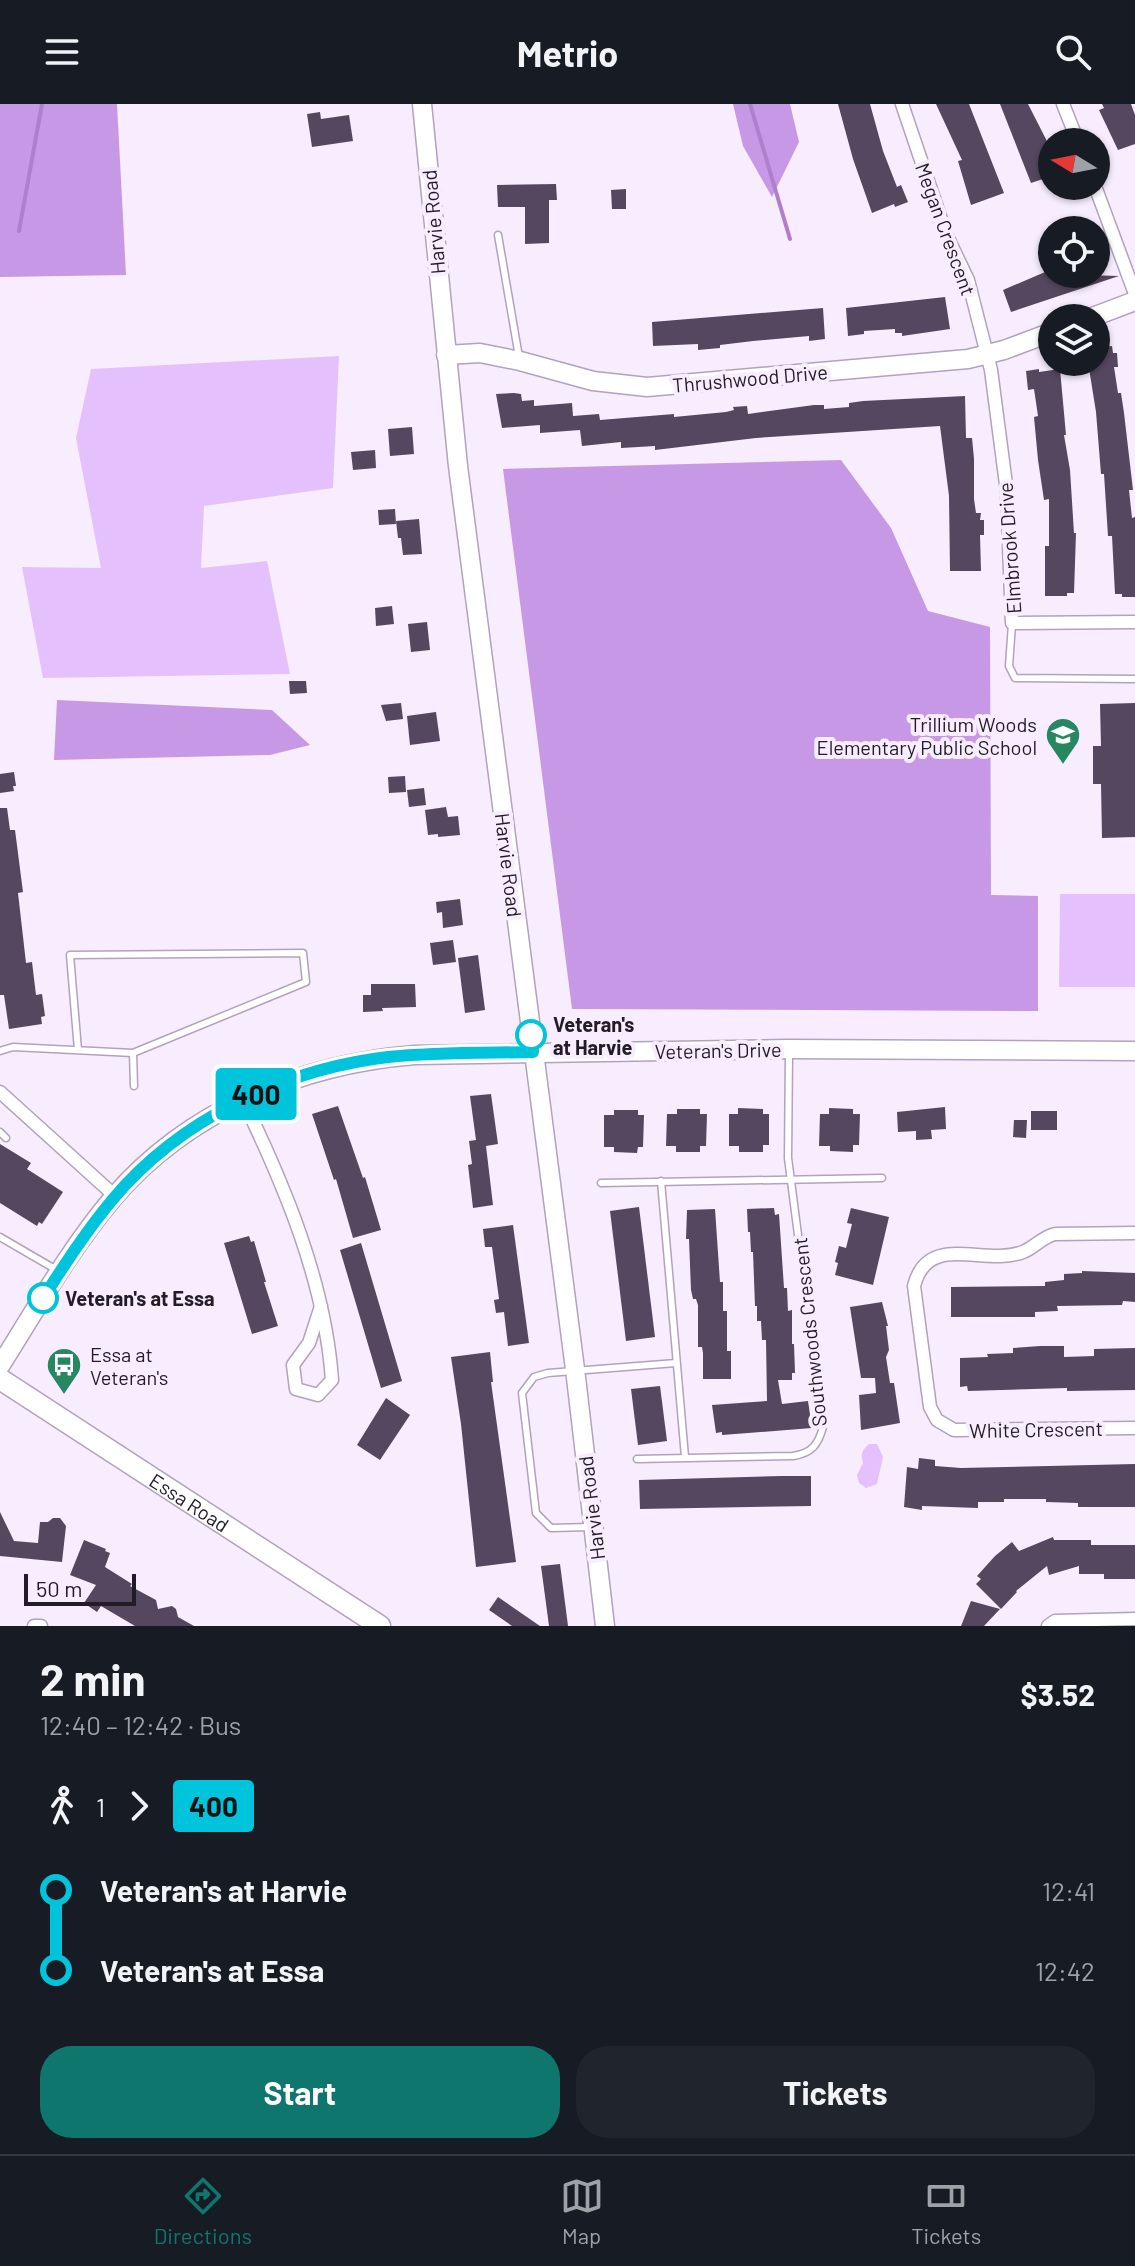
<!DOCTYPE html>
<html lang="en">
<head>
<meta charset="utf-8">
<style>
  body { margin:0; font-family:Barlow,sans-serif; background:#20242c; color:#f1f3f6; height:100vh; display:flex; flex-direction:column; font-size:30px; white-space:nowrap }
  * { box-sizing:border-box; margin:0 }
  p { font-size:26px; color:#9ea1a6 }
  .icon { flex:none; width:44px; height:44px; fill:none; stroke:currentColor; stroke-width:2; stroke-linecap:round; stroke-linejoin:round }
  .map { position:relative; height:1522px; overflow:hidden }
  .sheet { display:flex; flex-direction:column; background:#171b24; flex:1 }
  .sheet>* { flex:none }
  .badge { padding:0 16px; border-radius:6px; font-size:28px; line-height:52px }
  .needle { width:52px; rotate:280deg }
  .fabs { position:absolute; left:1038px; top:24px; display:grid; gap:16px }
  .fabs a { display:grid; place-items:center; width:72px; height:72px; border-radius:50%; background:#171b24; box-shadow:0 2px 6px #0004; font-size:40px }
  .scale { position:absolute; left:24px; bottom:20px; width:112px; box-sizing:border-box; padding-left:8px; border:4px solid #221c26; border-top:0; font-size:22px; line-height:28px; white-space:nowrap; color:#221c26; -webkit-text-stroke:6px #f7edfe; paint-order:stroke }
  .map>.badge { position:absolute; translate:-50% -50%; box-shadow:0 0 0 4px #fff }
  .legs { display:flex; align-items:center; gap:12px; height:88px; padding:0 40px; font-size:26px }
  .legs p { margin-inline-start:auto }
  .overview { display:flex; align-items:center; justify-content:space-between; height:136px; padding:0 40px }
  h1 { font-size:44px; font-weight:700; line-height:60px }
  .action { display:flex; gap:16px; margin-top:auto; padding:16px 40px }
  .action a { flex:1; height:92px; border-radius:32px; background:#0f766e; color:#fff; font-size:32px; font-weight:700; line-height:92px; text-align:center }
  .action a+a { background:#20242c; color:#f1f3f6 }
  ul { padding:0 40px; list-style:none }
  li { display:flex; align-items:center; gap:28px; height:80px; font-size:30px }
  li i { display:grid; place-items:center; width:12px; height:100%; margin:0 10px; background:currentColor }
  li i::after { content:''; width:20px; height:20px; margin:-10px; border:6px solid; border-radius:50%; background:#171b24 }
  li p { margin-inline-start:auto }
  li:first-child i { background:linear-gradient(#0000 50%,currentColor 0) }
  li:last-child i { background:linear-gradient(currentColor 50%,#0000 0) }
  header { display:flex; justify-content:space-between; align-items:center; height:104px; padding:0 40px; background:#171b24; font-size:36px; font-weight:700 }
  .tabs { display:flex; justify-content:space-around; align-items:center; height:112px; border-top:2px solid #363941; background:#171b24; font-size:22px; color:#9ea1a6 }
  .tabs a { display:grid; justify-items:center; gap:4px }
  .tabs .on { color:#0f766e }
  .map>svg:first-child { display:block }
</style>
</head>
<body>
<header><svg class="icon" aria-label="menu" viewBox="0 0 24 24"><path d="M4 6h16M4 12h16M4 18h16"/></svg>Metrio<svg class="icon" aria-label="search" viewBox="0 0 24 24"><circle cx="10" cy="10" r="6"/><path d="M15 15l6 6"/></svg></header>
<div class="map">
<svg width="1135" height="1522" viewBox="0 0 1135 1522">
  <rect width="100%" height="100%" fill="#f7edfe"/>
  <g fill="#e4c1fc">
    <polygon points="339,252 333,384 204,402 201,464 267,457 290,570 43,574 22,463 101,464 76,334 91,265"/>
    <polygon points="1060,790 1135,790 1135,883 1059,883"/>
    <path d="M869,1340h8l6,13 -6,27 -11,4 -7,-5 -2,-8 6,-12c-3,-9 -1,-13 6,-19z"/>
  </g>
  <g fill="#c798e6">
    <polygon points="0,0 117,0 126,171 0,173"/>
    <polygon points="733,0 790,0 799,38 772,93 743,42"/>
    <polygon points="841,356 891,424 928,507 990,523 991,791 1038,792 1038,907 572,905 503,365"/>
    <polygon points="57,596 272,606 310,641 270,651 54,656"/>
  </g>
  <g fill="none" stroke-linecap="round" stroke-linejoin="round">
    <g stroke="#ae7fcb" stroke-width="4">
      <polyline points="750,0 790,135"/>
      <polyline points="19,127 42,0"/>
    </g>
  </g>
  <g fill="#55475f">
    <polygon points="838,0 870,0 883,47 897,83 901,81 908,98 895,103 894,100 872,109 853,55"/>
    <polygon points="936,0 969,0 1004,89 971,101 958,57 962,56"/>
    <polygon points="1000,0 1028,0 1052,47 1052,72 1031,79"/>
    <polygon points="1102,0 1131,0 1135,11 1135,40 1118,46 1099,6 1104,4"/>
    <polygon points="320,8 321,15 349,11 353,37 312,43 307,10"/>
    <polygon points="556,80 557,96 549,96 549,139 525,140 525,103 498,103 497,81"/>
    <polygon points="626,85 626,105 612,105 611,86"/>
    <polygon points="1052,165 1052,170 1119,172 1011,208 1003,186"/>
    <polygon points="945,193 950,225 902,232 902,229 895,229 895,225 864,227 864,230 848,232 846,204"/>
    <polygon points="823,204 825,235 809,237 809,232 753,237 720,241 720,244 698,246 698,240 653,242 652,218"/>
    <polygon points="1112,242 1113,249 1117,249 1118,263 1114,263 1118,289 1121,289 1124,309 1133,386 1129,386 1132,414 1135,413 1135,493 1122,493 1122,490 1115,490 1112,432 1108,432 1104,370 1101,370 1096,308 1088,258 1096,258 1096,244"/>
    <polygon points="1039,265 1039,268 1060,265 1066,331 1064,331 1070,366 1074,429 1076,429 1074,489 1067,489 1067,492 1045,492 1045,442 1049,442 1049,395 1044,396 1038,356 1034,313 1038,312 1034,285 1028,286 1026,267"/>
    <polygon points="514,289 521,290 522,297 534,296 534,302 572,299 573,312 599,310 600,316 674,310 674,313 726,308 734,306 733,303 747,302 748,310 814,301 824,301 824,305 849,303 849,299 863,297 965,292 966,334 972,334 974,355 974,395 976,409 981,409 980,416 984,416 984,431 980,431 981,467 950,467 949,392 940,322 756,334 655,346 655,342 621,344 621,338 582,342 580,326 540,329 540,321 502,324 496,290"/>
    <polygon points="412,323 414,350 390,352 388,325"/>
    <polygon points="375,346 376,364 353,366 351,348"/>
    <polygon points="395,405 396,420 379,421 378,406"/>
    <polygon points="419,415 422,450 403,451 401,434 398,434 396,417"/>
    <polygon points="392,502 394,520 376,522 375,504"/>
    <polygon points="427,518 430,546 411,548 408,520"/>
    <polygon points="289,577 306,577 307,589 290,590"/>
    <polygon points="401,599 403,615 386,617 381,601"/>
    <polygon points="1135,599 1135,733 1102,734 1101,680 1093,680 1093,642 1101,642 1100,600"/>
    <polygon points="436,608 440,637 410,641 407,612"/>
    <polygon points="14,668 16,682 13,682 14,687 0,689 0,670"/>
    <polygon points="405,672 406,688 389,689 388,673"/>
    <polygon points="424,684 426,701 409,703 407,686"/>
    <polygon points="446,703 448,713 458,712 460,731 438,733 438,730 428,731 425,706"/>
    <polygon points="0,704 7,704 10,726 15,726 23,788 18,789 26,859 32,858 36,891 42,890 45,912 41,913 42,920 9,925 4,891 0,891"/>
    <polygon points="460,795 463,821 443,824 442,808 437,809 436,798"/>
    <polygon points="453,836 456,858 433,861 430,839"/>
    <polygon points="478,851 485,906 465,909 458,854"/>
    <polygon points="371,880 415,880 416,903 382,904 383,907 363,908 363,891 371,891"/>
    <polygon points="491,990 498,1040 486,1042 493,1101 473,1104 468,1061 472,1060 469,1037 476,1036 470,992"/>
    <polygon points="338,1002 363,1074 365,1073 381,1126 353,1134 336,1075 334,1076 312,1010"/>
    <polygon points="945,1003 946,1025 931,1026 932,1035 916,1036 916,1027 898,1028 897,1008"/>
    <polygon points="738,1004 763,1005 763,1010 769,1010 769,1041 763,1041 763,1048 739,1048 739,1042 729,1042 729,1010 738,1010"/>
    <polygon points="829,1004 853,1005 853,1010 860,1010 859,1041 853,1041 853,1048 830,1047 830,1042 819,1042 820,1010 829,1010"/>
    <polygon points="677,1005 700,1005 700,1010 707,1010 706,1042 700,1042 700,1048 676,1048 676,1042 666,1042 667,1010 677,1010"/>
    <polygon points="614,1006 638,1006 638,1011 644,1011 643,1043 638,1043 637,1049 614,1048 614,1043 604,1043 604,1011 614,1011"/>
    <rect x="1031" y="1007" width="26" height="19"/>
    <polygon points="1014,1016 1027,1016 1026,1034 1013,1033"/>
    <polygon points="0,1040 31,1059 27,1065 63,1088 42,1120 39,1118 37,1122 0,1099"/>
    <polygon points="639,1103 655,1233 626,1237 610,1107"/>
    <polygon points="774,1104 775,1111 779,1110 784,1184 787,1184 788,1207 792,1206 792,1240 794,1240 795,1269 792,1269 792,1276 778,1276 782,1300 808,1297 812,1324 722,1331 722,1328 716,1329 712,1301 767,1297 766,1236 762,1236 761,1217 757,1217 757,1202 755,1202 753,1148 751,1148 750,1128 748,1128 747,1105"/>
    <polygon points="851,1104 889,1113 873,1181 835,1171 838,1159 835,1158 839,1142 846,1144 852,1120 847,1119"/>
    <polygon points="715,1105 720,1178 723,1178 723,1207 727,1207 727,1247 731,1247 731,1275 703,1275 703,1249 702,1243 698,1243 698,1201 696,1195 693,1195 691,1186 689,1135 686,1135 687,1106"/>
    <polygon points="513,1121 529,1239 508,1242 504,1208 496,1209 494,1196 499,1195 492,1143 485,1143 483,1125"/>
    <polygon points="249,1132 251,1138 254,1137 266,1178 264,1178 278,1222 252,1230 224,1139"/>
    <polygon points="361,1139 402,1277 381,1284 340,1146"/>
    <polygon points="1082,1167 1135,1169 1135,1198 1123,1197 1122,1201 1057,1202 1058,1207 1035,1208 1035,1213 951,1213 951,1183 1045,1182 1045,1178 1064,1176 1064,1170 1082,1169"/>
    <polygon points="882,1198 888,1222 886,1222 889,1246 886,1253 890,1279 894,1279 900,1319 861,1326 859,1291 876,1289 875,1274 861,1274 850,1203"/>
    <polygon points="1040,1242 1064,1242 1064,1253 1094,1252 1094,1245 1135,1244 1135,1286 1067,1287 1067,1284 968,1287 967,1282 960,1283 960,1254 988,1253 987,1250 1013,1249 1013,1244"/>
    <polygon points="490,1248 493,1278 491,1278 516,1458 476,1463 461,1320 451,1253"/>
    <polygon points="660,1282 667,1337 638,1341 631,1285"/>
    <polygon points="386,1294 410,1311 380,1356 357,1341"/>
    <polygon points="919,1354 935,1356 935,1362 961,1364 1135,1360 1135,1403 1078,1403 1078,1399 1046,1398 1046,1395 1004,1395 1004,1398 978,1398 978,1404 922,1402 922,1406 904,1403 907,1363 918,1365"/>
    <polygon points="782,1372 811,1372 811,1402 640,1405 639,1376"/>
    <polygon points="0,1408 14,1437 38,1439 40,1418 48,1418 53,1414 60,1414 66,1422 62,1458 0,1452"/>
    <polygon points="1053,1433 1054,1436 1091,1436 1091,1441 1135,1441 1135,1475 1104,1475 1104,1470 1079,1470 1079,1462 1049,1471 1047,1462 1016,1487 1017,1488 1001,1505 976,1480 981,1475 977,1472 995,1452 1012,1438 1019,1447"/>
    <polygon points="84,1436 106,1445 105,1447 110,1449 105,1463 132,1480 130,1482 156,1496 158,1505 172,1502 176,1505 178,1513 194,1522 135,1522 101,1502 97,1508 84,1499 96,1481 70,1471"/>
    <polygon points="560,1460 568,1522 549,1522 541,1462"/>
    <polygon points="498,1493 540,1522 512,1522 489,1506"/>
    <polygon points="971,1497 1000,1505 984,1522 961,1522"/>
  </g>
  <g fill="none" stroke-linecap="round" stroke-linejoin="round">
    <defs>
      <g id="lane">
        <polyline points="498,131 519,253"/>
        <polyline points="1012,520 1009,562 1015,574 1135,575"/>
        <polyline points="0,947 13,943 133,949 306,878 303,849 70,851 78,946"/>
        <polyline points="133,949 134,982"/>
        <polyline points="0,1028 6,1034"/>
        <polyline points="661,1077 685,1353"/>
        <polyline points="601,1079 882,1074"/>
        <polyline points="0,1133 55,1165"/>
        <path d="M637,1355l156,-3c19,-3 25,-11 30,-29l-35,-269 1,-106"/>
        <polyline points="590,1423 551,1424 536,1409 522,1289 534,1273 548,1269 676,1259"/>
      </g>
      <g id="street">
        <polyline points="902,0 946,130 968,176 991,266 1007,388 1012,519 1135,518"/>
        <polyline points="1063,0 1078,38"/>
        <polyline points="1095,82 1135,190"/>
        <polyline points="0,988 115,1092"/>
        <path d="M243,996c42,87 82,182 89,280l-14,15 -22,-6 -3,-24 16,-22 12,-37"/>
        <path d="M1135,1129l-80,1c-13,3 -21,14 -32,18 -39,15 -95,-21 -109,34l16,121 7,13 17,10 181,-2"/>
        <polyline points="34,1522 41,1522"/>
        <polyline points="1048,1522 1055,1517 1135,1515"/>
      </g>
      <g id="secondary">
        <polyline points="422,0 458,362 575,1265 605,1522"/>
        <polyline points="1090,214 1135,197"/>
        <polyline points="446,251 480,249 520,257 593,277 647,283 968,255 1004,246 1052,228"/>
        <path d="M0,1262c36,-57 70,-117 113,-168 75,-88 189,-134 302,-143l374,-6 346,2"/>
      </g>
      <g id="primary">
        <path id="s1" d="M0,1275l380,247"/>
      </g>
    </defs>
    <use href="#lane" stroke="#b2a2bd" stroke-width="9"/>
    <use href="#street" stroke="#b2a2bd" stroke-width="15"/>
    <use href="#secondary" stroke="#b2a2bd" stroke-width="21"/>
    <use href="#primary" stroke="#b2a2bd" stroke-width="23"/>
    <use href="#lane" stroke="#fff" stroke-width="6"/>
    <use href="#street" stroke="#fff" stroke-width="12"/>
    <use href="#secondary" stroke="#fff" stroke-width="18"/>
    <use href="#primary" stroke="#fff" stroke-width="20"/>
  </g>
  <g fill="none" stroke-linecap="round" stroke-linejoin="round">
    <defs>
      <path id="line-1" d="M43,1194c22,-34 44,-68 70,-99 67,-80 172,-130 275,-142 48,-5 97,-4 145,-5l-2,-17"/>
    </defs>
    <use href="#line-1" stroke="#fff" stroke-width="18"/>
    <use href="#line-1" stroke="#00c4dc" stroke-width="12"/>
  </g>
  <defs>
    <symbol id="school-pin" viewBox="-11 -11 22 30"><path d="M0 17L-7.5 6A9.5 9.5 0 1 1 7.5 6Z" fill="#278760" stroke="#f7edfe"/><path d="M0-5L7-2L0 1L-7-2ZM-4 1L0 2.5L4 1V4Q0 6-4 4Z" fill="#fff"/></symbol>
    <symbol id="bus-pin" viewBox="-11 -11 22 30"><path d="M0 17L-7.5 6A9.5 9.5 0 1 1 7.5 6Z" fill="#278760" stroke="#f7edfe"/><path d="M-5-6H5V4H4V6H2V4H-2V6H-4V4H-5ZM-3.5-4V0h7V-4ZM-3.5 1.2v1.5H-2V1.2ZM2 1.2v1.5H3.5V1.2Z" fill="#fff"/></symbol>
  </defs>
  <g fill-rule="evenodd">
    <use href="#school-pin" x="1043" y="611" width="40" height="54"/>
    <use href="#bus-pin" x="44" y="1241" width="40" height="54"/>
  </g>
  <g fill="#fff" stroke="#00c4dc" stroke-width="4">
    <circle cx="531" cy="931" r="14"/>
    <circle cx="43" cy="1194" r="14"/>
  </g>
  <g text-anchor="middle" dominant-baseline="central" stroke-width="8" stroke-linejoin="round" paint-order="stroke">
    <g font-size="20" fill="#221c26" stroke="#f7edfe">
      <text transform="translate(433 118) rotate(-95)">Harvie Road</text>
      <text transform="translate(946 125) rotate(70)">Megan Crescent</text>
      <text transform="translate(750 274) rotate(-5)">Thrushwood Drive</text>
      <text transform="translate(1009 444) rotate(-94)">Elmbrook Drive</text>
      <text transform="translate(509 761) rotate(83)">Harvie Road</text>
      <text transform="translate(718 946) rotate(-1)">Veteran's Drive</text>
      <text transform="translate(809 1228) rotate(-96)">Southwoods Crescent</text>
      <text transform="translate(1036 1325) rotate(-1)">White Crescent</text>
      <text stroke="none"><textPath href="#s1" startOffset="226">Essa Road</textPath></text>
      <text transform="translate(591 1404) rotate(-97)">Harvie Road</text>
    </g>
    <g font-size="20" fill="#221c26" stroke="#f7edfe" text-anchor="end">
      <text x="1037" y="620">Trillium Woods<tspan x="1037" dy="23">Elementary Public School</tspan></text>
      <text x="90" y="1250" text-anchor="start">Essa at<tspan x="90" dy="23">Veteran's</tspan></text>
    </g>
    <g font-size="20" font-weight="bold" fill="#221c26" stroke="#f7edfe" text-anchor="start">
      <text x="553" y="920">Veteran's<tspan x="553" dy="23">at Harvie</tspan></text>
      <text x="65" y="1194">Veteran's at Essa</text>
    </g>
  </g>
</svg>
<div class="fabs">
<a><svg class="needle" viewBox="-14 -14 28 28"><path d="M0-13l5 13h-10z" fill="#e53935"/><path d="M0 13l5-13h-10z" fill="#9ea1a6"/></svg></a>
<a><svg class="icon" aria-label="locate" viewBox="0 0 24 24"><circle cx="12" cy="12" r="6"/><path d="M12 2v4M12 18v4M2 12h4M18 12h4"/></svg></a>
<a><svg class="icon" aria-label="layers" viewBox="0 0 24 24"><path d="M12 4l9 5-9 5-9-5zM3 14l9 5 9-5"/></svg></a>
</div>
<div class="scale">50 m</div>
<b class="badge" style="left:256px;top:990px;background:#00c4dc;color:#111">400</b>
</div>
<section class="sheet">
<div class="overview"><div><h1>2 min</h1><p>12:40 – 12:42 · Bus</p></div><b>$3.52</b></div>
<div class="legs"><svg class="icon" aria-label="walk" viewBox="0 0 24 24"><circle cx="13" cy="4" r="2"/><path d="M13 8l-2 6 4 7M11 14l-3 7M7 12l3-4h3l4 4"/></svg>1<svg class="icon" aria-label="forward" viewBox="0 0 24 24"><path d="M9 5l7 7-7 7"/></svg><b class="badge" style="background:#00c4dc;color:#111">400</b></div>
<ul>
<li><i style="color:#00c4dc"></i><b>Veteran's at Harvie</b><p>12:41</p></li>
<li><i style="color:#00c4dc"></i><b>Veteran's at Essa</b><p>12:42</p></li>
</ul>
<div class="action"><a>Start</a><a>Tickets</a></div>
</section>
<nav class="tabs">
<a class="on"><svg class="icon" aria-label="directions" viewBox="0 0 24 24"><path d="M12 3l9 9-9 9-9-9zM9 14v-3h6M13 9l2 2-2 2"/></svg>Directions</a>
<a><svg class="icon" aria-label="map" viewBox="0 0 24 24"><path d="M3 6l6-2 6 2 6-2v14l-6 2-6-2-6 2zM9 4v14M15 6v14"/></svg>Map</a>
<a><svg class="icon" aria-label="tickets" viewBox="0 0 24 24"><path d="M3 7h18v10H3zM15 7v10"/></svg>Tickets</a>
</nav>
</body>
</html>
